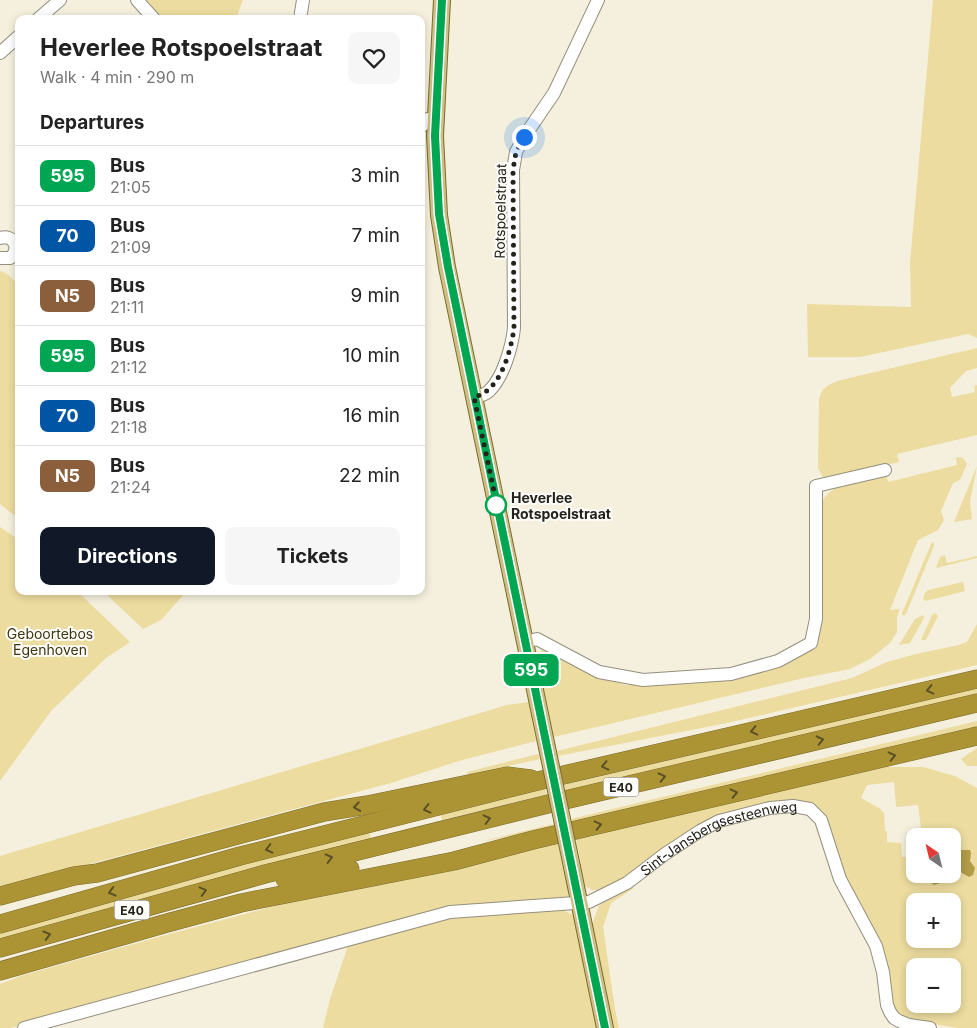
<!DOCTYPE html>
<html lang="en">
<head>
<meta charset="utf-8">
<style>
  body { margin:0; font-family:Inter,sans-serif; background:#f6f6f6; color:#222; height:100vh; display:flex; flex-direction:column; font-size:19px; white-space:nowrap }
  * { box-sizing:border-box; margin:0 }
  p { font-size:16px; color:#767676 }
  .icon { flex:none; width:28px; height:28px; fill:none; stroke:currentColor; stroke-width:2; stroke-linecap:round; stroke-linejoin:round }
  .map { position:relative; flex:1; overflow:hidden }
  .details { position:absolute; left:15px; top:15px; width:410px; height:580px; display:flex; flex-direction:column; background:#fff; border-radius:10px; box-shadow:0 2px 8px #0003 }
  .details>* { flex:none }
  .badge { padding:0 10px; border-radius:8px; font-size:18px; line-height:32px }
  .needle { width:32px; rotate:325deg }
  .controls { position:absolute; left:906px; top:828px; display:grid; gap:10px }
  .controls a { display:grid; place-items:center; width:55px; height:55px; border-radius:10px; background:#fff; box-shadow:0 2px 8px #0003; font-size:25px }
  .you { position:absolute; width:25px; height:25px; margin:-12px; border:4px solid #fff; border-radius:50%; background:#1a73e8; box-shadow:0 0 0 8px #1a73e833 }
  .map>.badge { position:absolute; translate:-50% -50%; box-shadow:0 0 0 2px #fff }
  h2 { padding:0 25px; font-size:19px; line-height:45px }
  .round { display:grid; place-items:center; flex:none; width:52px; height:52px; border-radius:10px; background:#f6f6f6 }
  .overview { display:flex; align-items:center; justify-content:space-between; height:85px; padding:0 25px }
  h1 { font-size:24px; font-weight:700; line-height:38px }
  .primary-button { display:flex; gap:10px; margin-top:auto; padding:10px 25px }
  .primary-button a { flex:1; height:58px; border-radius:10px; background:#111827; color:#fff; font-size:20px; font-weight:700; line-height:58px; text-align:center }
  .primary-button a+a { background:#f6f6f6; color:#222 }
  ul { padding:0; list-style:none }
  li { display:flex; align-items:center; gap:15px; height:60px; padding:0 25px; border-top:1px solid #e0e0e0 }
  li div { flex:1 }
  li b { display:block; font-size:19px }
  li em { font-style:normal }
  li .badge { min-width:55px; font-weight:700; text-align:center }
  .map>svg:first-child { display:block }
</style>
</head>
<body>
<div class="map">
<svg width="977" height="1028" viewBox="0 0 977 1028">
  <rect width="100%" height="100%" fill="#f5f0dd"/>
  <g fill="#ecdc9f" fill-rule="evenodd">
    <polygon points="146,0 243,0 236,19 163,19"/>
    <polygon points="933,0 977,0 977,338 968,334 860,357 808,357 807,304 911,307 910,263"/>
    <polygon points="0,271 6,273 19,285 19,519 0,504"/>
    <path d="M977,348v20l-11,3 -16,17 2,9 23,-5 -1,-6 3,-1v50l-80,19 2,8 -71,16 -5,-1 -5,-9 1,-68c2,-13 10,-16 22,-20z"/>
    <path d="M960,457l3,1 4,6 -7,16 -7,3 -12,28 3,9 -6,10 -20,10 -28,70 10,-1 -3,8v15l-7,11 -20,16 -20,10 -46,9 -250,59 -17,-75 3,-10 6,-3 60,30 21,6h17l40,-1 49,-6 75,-27 12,-145c10,-26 42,-26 66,-32l2,8 69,-17 -1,-7z"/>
    <polygon points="977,466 970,501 972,519 954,522"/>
    <polygon points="0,527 19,540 19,591 77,591 130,642 106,658 51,711 0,781"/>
    <polygon points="932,542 934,543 934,546 906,614 903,616 902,613"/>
    <polygon points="945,555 947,563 977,556 977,558 936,568 940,557"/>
    <polygon points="963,582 965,591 926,601 923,599 925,593 928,590"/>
    <polygon points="103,591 187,591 161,620 143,629"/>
    <polygon points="935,613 938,616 927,638 925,640 921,640 932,615"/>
    <polygon points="923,615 924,618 910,643 899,645 915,619"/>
    <polygon points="977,624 977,665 727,723 558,756 557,751 852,678 887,662 916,654 959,645 967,642"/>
    <polygon points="977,688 977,694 565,791 564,785"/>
    <polygon points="529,702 536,741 462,760 391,783 34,879 0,886 0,856 507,705"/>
    <polygon points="977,721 977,729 573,825 571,819"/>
    <polygon points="977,748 977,766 967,766 961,759"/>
    <polygon points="538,754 540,759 468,775 467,772"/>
    <path d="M885,767h38l32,9 22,12v240h-20l-53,-9 -6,-3 -56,-144 -19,-59 -11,-10 -25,-1 -31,6 -153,82h-11l-9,-5 -2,-20 -5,-27zM894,782l2,25 22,-2 4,31h30v38h-37v-18l-13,1 -1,-14 -14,-1v-11h-2l-1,-18 -5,-5 -18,-10 6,-13zM915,901h37v38h-37zM915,966h37v38h-37z"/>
    <polygon points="545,789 547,794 442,820 441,815"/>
    <polygon points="553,824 554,828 480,842"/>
    <polygon points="369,832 371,839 133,901 0,939 0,932 17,927 243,864"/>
    <path d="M558,843c2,13 12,42 10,53l-5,3 -75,7 -148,33 -329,89h-11v-44l24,-9 138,-39 150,-40z"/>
    <polygon points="629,884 634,888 611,903 603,927 615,1009 619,1028 323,1028 330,999 349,943 462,915 563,910 592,925 599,905"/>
  </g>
  <g fill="#b29c48">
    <polygon points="955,850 970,850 971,853 970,861 975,868 973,875 969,877 957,870 953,871 953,851"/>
    <polygon points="926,874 951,874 946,881 934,885 930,882"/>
  </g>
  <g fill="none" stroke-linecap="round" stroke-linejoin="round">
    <defs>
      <g id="minor">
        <polyline points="137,0 154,19"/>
        <polyline points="38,19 60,0"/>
        <polyline points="300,19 303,0"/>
        <polyline points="0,53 19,36"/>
        <polyline points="421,127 428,119 435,119"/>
        <path d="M0,238c14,-4 21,11 10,20h-10"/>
        <path d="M474,397c6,-1 11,-2 15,-6 14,-13 23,-44 25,-63l-1,-158 3,-18 8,-15 30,-44 44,-93"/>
        <polyline points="533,640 537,639 599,672 643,680 731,674 778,661 811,643 816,619 816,486 885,470"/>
        <path id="s1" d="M24,1028l426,-116 139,-10 38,-19 38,-29 35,-23 19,-10 51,-13 23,-2 17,3 11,11 19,59 36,67 7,26 4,33 3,7 4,6 5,3 10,4 21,3"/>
      </g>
      <g id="major">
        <polyline points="442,0 435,136 439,215 447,267 540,714"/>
        <polyline points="572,867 605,1028"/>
      </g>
      <g id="highway">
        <polyline points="285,879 350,869"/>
        <polyline points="0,896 74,876 97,873 324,812 367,805 507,776 531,779"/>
        <polyline points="0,924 240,856 542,780 977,679"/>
        <polyline points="0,948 265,874 548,804 977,703"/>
        <polyline points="0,971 167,923 241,903 454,861 533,840 977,736"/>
      </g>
    </defs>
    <use href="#minor" stroke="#948f7e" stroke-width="14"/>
    <use href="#major" stroke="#7c6c2c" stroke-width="18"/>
    <use href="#highway" stroke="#7c6c2c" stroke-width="19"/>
    <use href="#minor" stroke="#fff" stroke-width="12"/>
    <use href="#major" stroke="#cdbf86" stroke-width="16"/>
    <use href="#highway" stroke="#ac9435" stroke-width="18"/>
    <defs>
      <polyline id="major-bridge" points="540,714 572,867"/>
    </defs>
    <use href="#major-bridge" stroke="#7c6c2c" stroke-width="18" stroke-linecap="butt"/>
    <use href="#major-bridge" stroke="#cdbf86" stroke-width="16"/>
  </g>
  <defs><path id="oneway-chevron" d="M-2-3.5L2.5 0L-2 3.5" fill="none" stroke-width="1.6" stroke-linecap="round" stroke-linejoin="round" transform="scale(1.25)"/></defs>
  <g stroke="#5a5025">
    <use href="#oneway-chevron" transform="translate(930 690) rotate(167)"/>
    <use href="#oneway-chevron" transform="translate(754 731) rotate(167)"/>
    <use href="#oneway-chevron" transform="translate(820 740) rotate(-13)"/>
    <use href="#oneway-chevron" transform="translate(892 756) rotate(-13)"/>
    <use href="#oneway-chevron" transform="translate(605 766) rotate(167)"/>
    <use href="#oneway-chevron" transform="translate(662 777) rotate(-13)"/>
    <use href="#oneway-chevron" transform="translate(734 793) rotate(-13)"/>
    <use href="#oneway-chevron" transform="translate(357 807) rotate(171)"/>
    <use href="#oneway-chevron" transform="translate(427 809) rotate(166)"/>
    <use href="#oneway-chevron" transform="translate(487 819) rotate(-14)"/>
    <use href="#oneway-chevron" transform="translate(598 825) rotate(-13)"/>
    <use href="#oneway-chevron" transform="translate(269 849) rotate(166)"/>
    <use href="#oneway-chevron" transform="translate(329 858) rotate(-14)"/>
    <use href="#oneway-chevron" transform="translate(203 891) rotate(-15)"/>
    <use href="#oneway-chevron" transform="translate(112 892) rotate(164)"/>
    <use href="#oneway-chevron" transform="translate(47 935) rotate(-16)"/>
  </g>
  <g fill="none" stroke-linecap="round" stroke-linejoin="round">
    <defs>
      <polyline id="line" points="442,0 435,136 439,214 448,267 605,1028"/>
    </defs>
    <use href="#line" stroke="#fff" stroke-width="11"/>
    <use href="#line" stroke="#00a651" stroke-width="8"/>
    <path stroke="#24221b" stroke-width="5" stroke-dasharray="0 9" d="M496,505l2,5 -24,-113c26,-5 37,-46 40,-69l-1,-158 3,-18 8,-15"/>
  </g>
  <circle fill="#fff" stroke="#00a651" stroke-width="2.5" cx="496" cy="505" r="10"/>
  <g text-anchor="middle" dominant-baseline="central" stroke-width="4" stroke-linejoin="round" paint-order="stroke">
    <g fill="#fefdf9" stroke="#65645e" stroke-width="1">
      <rect x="603.5" y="777.5" width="35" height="19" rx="4"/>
      <rect x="114.5" y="900.5" width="35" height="19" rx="4"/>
    </g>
    <g font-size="12" font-weight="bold" fill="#24221b">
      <text x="621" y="787">E40</text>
      <text x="132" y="910">E40</text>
    </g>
    <g font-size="14" fill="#24221b" stroke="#fefdf9">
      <text transform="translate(500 211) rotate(-89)">Rotspoelstraat</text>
      <text stroke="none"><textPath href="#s1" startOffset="728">Sint-Jansbergsesteenweg</textPath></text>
    </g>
    <g font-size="14" font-weight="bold" fill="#24221b" stroke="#fefdf9" text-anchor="start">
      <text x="511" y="497">Heverlee<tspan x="511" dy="16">Rotspoelstraat</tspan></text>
    </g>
    <g font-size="14" fill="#3f3510" stroke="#fefdf9">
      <text x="50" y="633">Geboortebos<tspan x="50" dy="16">Egenhoven</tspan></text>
    </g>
  </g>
</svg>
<div class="controls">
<a><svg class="needle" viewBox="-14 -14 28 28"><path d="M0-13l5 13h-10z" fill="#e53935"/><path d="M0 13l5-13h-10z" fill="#767676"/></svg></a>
<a>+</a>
<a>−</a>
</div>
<div class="you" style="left:524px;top:137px"></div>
<b class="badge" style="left:531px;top:670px;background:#00a651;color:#fff">595</b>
<section class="details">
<div class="overview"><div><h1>Heverlee Rotspoelstraat</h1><p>Walk · 4 min · 290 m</p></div><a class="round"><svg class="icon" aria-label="heart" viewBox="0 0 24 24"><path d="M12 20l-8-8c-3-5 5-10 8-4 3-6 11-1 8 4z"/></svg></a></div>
<h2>Departures</h2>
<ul>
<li><span class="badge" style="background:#00a651;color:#fff">595</span><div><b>Bus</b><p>21:05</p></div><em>3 min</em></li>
<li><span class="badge" style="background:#0056a4;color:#fff">70</span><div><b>Bus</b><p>21:09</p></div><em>7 min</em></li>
<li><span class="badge" style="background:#8b5e3c;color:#fff">N5</span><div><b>Bus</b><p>21:11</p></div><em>9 min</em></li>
<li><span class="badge" style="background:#00a651;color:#fff">595</span><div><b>Bus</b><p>21:12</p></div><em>10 min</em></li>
<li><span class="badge" style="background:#0056a4;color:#fff">70</span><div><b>Bus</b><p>21:18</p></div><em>16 min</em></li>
<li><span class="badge" style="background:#8b5e3c;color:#fff">N5</span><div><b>Bus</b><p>21:24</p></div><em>22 min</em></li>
</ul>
<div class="primary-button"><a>Directions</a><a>Tickets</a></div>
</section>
</div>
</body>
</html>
